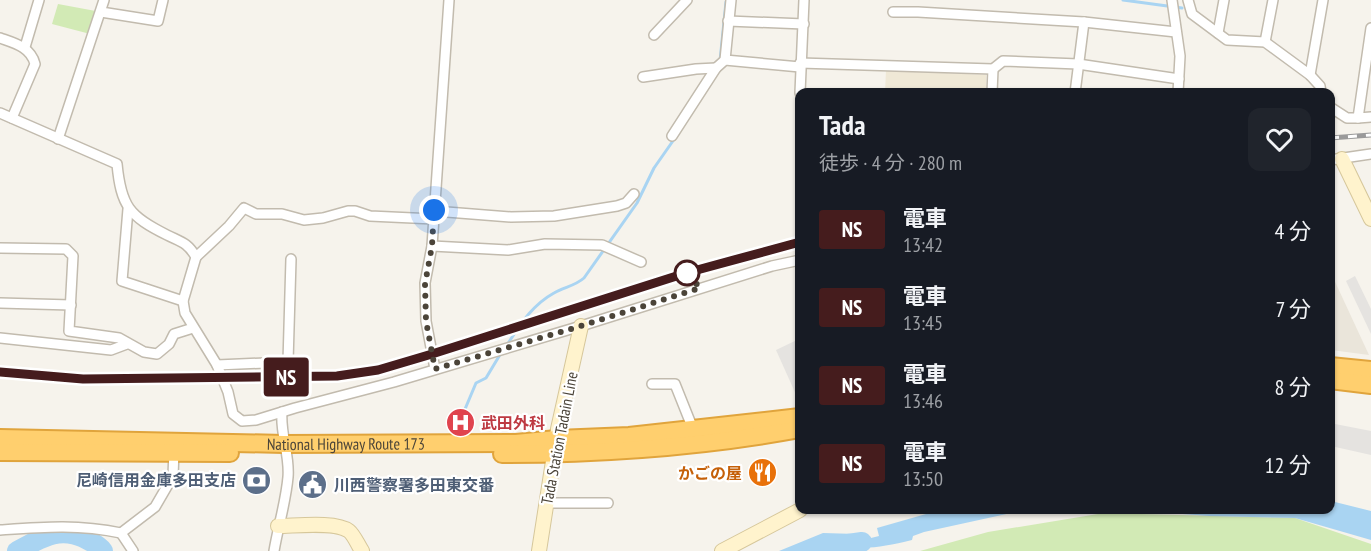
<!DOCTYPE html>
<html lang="ja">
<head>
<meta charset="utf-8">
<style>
  body { margin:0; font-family:"PT Sans Narrow","Noto Sans JP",sans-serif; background:#20242c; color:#f1f3f6; height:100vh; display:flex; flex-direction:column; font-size:22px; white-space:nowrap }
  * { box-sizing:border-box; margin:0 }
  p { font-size:20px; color:#9ea1a6 }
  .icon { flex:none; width:33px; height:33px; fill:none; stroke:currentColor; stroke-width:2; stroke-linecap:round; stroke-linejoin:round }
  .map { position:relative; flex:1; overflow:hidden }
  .drawer { position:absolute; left:795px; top:88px; width:540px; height:426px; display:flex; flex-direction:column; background:#171b24; border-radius:12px; box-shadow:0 2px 4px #0004 }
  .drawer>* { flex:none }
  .badge { padding:0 12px; border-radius:4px; font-size:21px; line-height:39px }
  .you { position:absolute; width:30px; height:30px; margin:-15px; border:4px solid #fff; border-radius:50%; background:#1a73e8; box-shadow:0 0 0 9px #1a73e833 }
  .map>.badge { position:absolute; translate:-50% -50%; box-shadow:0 0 0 3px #fff }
  .round { display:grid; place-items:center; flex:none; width:63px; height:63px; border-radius:12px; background:#20242c }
  .headline { display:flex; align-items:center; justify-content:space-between; height:102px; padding:0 24px }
  h1 { font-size:28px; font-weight:800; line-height:45px }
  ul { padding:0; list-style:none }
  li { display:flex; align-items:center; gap:18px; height:78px; padding:0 24px }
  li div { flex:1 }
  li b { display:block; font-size:22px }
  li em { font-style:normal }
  li .badge { min-width:66px; font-weight:700; text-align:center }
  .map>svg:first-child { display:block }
</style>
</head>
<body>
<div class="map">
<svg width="1371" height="551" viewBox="0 0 1371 551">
  <rect width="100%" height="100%" fill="#f6f3ec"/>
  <polygon fill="#eae5da" points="1330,273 1331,273 1369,355 1331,350"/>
  <polygon fill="#efe8d6" points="886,70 986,75 986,93 885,93"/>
  <g fill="#d2eab5">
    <polygon points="58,4 101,12 94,35 52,24"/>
    <polygon points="1104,513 1295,518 1371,544 1371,551 920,551 988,532"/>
  </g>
  <g fill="#e5e3e0">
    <polygon points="1355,276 1371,309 1371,334 1346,281"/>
    <polygon points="799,339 800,398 798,399 776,350"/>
    <polygon points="1330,423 1371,431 1371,455 1331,446"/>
  </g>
  <g fill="#a9d4f2">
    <polygon points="1331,501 1371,511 1371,540 1295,518 1209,516 1129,510 1330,510"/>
    <path d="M940,510h85l-101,22 -11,4 -1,4c-33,8 -51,11 -84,3l-15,8h-34l44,-18 34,1 2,7 20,-5 -2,-8z"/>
  </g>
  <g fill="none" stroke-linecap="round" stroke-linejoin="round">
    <g stroke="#a9d4f2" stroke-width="3">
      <polyline points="1123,0 1182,8"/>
      <polyline points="720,61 726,2"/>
      <path d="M507,345c13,-20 25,-40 47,-52 10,-6 21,-7 30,-15l53,-75 17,-35 21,-30"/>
      <polyline points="460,421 476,383 486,378 501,353"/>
      <polyline points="819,551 820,548"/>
    </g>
    <g stroke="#a9d4f2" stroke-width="20">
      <path d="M17,551c23,-12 41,-25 67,-13 7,4 14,6 19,13"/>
      <polyline points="812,551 820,548 862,542"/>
    </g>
    <defs>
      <g id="street">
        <polyline points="1172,0 1180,56 1178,93"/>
        <polyline points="1188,0 1192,14 1227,40 1265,42 1310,75 1320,86 1321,93"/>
        <polyline points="101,12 158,21 163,0"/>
        <polyline points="893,12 918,12 1084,22 1176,32"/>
        <polyline points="728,21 804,24"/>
        <polyline points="1371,28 1358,118 1371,117"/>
        <polyline points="1218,33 1224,0"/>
        <polyline points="654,35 687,0"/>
        <path d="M0,38c14,5 31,9 35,26l-23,54"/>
        <polyline points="1265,42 1273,0"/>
        <polyline points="25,47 39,0"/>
        <polyline points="725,60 731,0"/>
        <polyline points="800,63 993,69 1003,61 1078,64 1179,79"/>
        <polyline points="1310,75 1323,0"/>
        <polyline points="643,77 696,69 716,68"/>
        <polyline points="800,93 804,0"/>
        <polyline points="992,93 993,69"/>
        <polyline points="1075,93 1084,22"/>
        <polyline points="1330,107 1347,118 1358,118"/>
        <path d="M0,113l117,51c4,42 12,52 50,71 14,7 20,7 29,22l-13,44 2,12 32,52 11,27 5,22 9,7 14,-1 39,-12 99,-26 187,-56 191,-60 28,-6"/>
        <polyline points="672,136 716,68 725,60 800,67"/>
        <polyline points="58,139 104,0"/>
        <polyline points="1330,160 1371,154"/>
        <polyline points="128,209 122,281 183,301"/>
        <polyline points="434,211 511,217 554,216 617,206 626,203 634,194"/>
        <polyline points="432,246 508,250 545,244 602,245 641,262"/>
        <polyline points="0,248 66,249 73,256 69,331 119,338 144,352 157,354 169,344 174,334 193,328"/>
        <polyline points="196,257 229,226 244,208 256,214 282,214 304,220 323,218 348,211 355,211 370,216 434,219"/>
        <polyline points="0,303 71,305"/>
        <polyline points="0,338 111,350 127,344"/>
        <polyline points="217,365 288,362 291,259"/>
        <polyline points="435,369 426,321 425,283 432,246 449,0"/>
        <polyline points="652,384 675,384 693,429"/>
        <polyline points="546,503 608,503"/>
        <path d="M0,530c43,-3 78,-6 121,3"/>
        <polyline points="133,551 121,533 155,507 173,476 174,450"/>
        <path d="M274,551c4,-24 12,-50 14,-74 2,-22 -8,-43 -6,-65"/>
      </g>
      <g id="secondary">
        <polyline points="1342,159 1371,219"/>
        <path d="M278,526c17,0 58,-5 71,5 5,4 9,14 13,20"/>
        <polyline points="539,551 558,429 581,326"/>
        <polyline points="722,551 800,510"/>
      </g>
      <g id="highway">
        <polyline points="1330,366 1371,370"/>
        <polyline points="1330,380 1371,385"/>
        <path id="s1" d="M0,438l284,6 232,-1 41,-4 72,-3 171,-19"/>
        <polyline points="0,452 230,453"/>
        <path d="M502,454c99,0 200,-7 298,-25"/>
      </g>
    </defs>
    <use href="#street" stroke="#c2bbae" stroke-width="12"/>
    <use href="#secondary" stroke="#d6c79b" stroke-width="16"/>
    <use href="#highway" stroke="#e0a43c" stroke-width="20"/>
    <use href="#street" stroke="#fff" stroke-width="9"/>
    <use href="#secondary" stroke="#fff3cd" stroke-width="14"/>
    <use href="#highway" stroke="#ffcf6e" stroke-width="16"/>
    <defs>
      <g id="rail">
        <polyline points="1330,138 1371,135"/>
        <polyline points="0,371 83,379 337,376 378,370 432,354 686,273 800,242"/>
      </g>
    </defs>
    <use href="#rail" stroke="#9a9a9a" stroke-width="5"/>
    <use href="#rail" stroke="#fff" stroke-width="3" stroke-dasharray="9" stroke-linecap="butt"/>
  </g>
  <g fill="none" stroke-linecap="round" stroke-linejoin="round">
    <defs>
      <polyline id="line" points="0,372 83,379 337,376 378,370 432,354 686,273 800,242"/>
    </defs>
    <use href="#line" stroke="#fff" stroke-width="14"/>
    <use href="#line" stroke="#451c1d" stroke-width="9"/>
    <polyline stroke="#4b4439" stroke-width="6" stroke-dasharray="0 10.8" points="434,210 432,246 425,284 426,321 435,369 581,326 700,288 687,273"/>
  </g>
  <defs>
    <symbol id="hospital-disc" viewBox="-11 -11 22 22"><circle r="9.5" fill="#e0444e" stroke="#fff"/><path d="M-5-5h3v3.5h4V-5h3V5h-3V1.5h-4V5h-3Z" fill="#fff"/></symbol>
    <symbol id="restaurant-disc" viewBox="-11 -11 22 22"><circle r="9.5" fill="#e8710a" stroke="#fff"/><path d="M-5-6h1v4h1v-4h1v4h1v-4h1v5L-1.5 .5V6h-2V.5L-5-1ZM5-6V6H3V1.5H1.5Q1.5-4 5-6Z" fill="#fff"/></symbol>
    <symbol id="bank-disc" viewBox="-11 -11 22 22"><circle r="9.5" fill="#5c6f8a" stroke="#fff"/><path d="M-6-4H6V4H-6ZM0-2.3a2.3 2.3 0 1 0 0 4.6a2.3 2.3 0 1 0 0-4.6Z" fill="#fff"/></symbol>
    <symbol id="civic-disc" viewBox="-11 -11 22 22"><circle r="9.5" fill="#5c6f8a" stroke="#fff"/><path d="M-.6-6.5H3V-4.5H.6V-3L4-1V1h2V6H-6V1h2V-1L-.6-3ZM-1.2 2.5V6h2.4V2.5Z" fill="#fff"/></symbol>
  </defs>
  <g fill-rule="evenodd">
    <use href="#hospital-disc" x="444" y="406" width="33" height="33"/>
    <use href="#restaurant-disc" x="746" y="456" width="33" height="33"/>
    <use href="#bank-disc" x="240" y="464" width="33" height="33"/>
    <use href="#civic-disc" x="296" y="468" width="33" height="33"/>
  </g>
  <circle fill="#fff" stroke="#451c1d" stroke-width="3" cx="687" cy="273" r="12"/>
  <g text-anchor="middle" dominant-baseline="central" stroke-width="4.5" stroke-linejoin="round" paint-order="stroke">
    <g font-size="16" font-weight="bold" fill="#be3a42" stroke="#fff" text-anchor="start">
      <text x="481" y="423">武田外科</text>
    </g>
    <g font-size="16" fill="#4b4439" stroke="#fff">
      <text transform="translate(559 438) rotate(-79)">Tada Station Tadain Line</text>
      <text stroke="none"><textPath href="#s1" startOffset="346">National Highway Route 173</textPath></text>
    </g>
    <g font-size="16" font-weight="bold" fill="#c56008" stroke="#fff" text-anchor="end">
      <text x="742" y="473">かごの屋</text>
    </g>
    <g font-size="16" font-weight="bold" fill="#4e5e75" stroke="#fff" text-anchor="end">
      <text x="236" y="480">尼崎信用金庫多田支店</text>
      <text x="334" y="485" text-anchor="start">川西警察署多田東交番</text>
    </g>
  </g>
</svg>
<div class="you" style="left:434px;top:210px"></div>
<b class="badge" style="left:286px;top:377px;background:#451c1d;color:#fff">NS</b>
<section class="drawer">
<div class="headline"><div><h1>Tada</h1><p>徒歩 · 4 分 · 280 m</p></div><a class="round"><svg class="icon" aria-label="heart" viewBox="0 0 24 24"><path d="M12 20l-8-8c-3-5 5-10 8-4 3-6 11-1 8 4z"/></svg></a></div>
<ul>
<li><span class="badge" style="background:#451c1d;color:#fff">NS</span><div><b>電車</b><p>13:42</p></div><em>4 分</em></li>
<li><span class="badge" style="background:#451c1d;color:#fff">NS</span><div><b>電車</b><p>13:45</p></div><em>7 分</em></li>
<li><span class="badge" style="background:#451c1d;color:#fff">NS</span><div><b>電車</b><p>13:46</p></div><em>8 分</em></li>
<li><span class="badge" style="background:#451c1d;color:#fff">NS</span><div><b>電車</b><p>13:50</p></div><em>12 分</em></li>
</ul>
</section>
</div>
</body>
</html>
